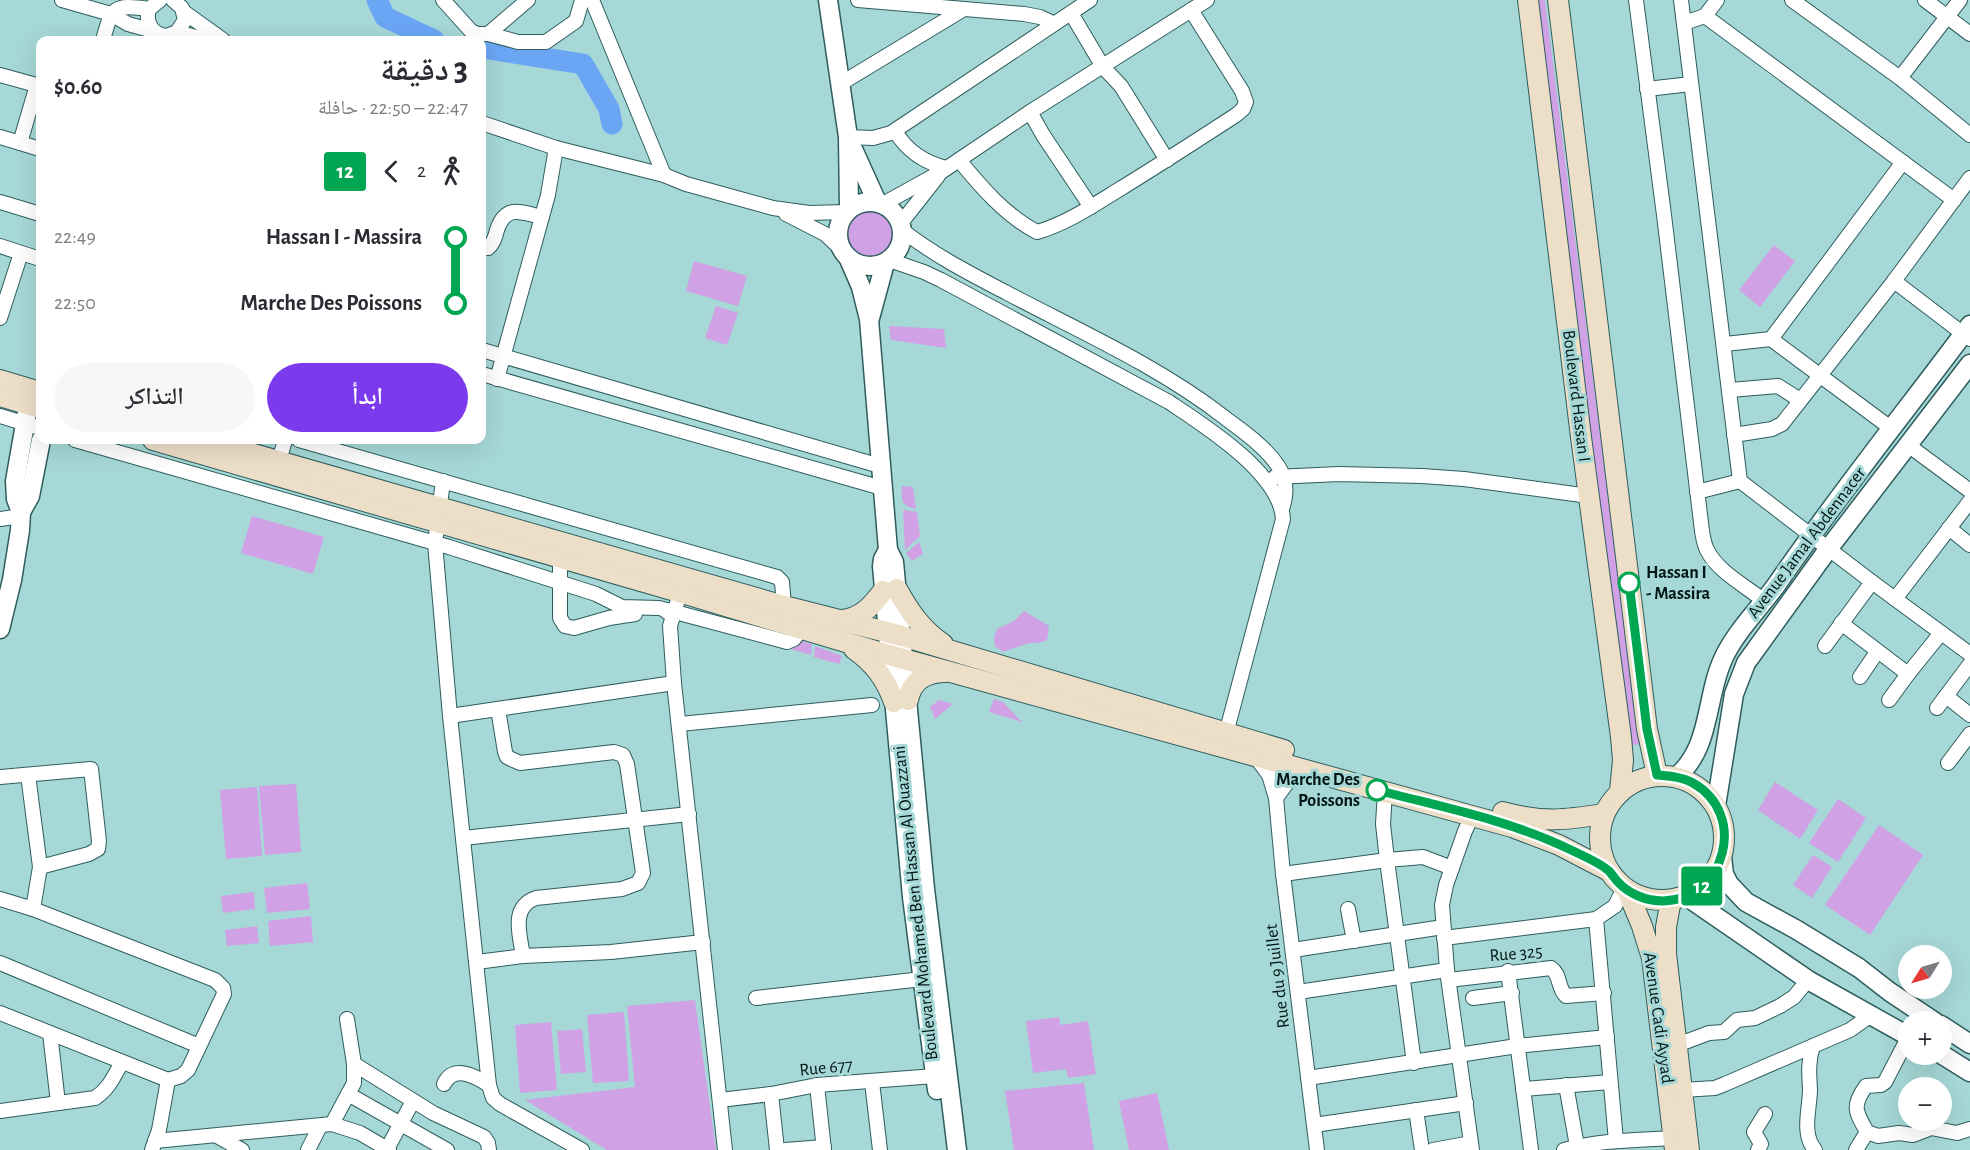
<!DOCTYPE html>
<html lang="ar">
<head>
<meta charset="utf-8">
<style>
  body { margin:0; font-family:"Alegreya Sans","Noto Naskh Arabic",sans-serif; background:#f7f7f7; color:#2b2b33; direction:rtl; height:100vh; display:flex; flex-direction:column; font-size:22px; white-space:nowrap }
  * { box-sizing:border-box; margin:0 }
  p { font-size:20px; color:#7c7c81 }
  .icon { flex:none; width:33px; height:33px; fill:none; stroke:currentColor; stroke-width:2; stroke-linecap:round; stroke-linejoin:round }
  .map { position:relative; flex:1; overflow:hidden; direction:ltr }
  .sheet { position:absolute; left:36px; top:36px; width:450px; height:408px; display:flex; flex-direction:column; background:#fff; border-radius:12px; box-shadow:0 6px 24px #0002; direction:rtl }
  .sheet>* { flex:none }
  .badge { padding:0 12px; border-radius:4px; font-size:21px; line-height:39px }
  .needle { width:39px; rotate:233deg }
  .controls { position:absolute; left:1898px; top:945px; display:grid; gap:12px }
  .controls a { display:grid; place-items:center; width:54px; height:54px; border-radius:50%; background:#fff; box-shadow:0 6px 24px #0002; font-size:30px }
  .map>.badge { position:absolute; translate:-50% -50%; box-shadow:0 0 0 3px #fff }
  .legs { display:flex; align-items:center; gap:9px; height:66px; padding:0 18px; font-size:20px }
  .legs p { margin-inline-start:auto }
  .head { display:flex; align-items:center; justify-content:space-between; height:102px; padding:0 18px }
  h1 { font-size:33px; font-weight:600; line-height:45px }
  .button { display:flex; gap:12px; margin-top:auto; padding:12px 18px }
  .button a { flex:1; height:69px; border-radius:36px; background:#7c3aed; color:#fff; font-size:24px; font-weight:600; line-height:69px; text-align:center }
  .button a+a { background:#f7f7f7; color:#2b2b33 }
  ul { padding:0 18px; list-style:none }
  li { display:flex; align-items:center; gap:21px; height:66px; font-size:22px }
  li i { display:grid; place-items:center; width:9px; height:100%; margin:0 8px; background:currentColor }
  li i::after { content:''; width:15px; height:15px; margin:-8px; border:4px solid; border-radius:50%; background:#fff }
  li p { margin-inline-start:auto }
  li:first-child i { background:linear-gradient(#0000 50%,currentColor 0) }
  li:last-child i { background:linear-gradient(currentColor 50%,#0000 0) }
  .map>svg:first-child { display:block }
</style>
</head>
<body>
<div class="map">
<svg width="1970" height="1150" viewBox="0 0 1970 1150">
  <rect width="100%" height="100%" fill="#a6d8d7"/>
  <g fill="#d1a1e5">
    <polygon points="1535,0 1545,0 1639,744 1629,746"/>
    <circle cx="870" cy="234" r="23"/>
    <polygon points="1774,245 1795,261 1760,307 1739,290"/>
    <polygon points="694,261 747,276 738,306 686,291"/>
    <polygon points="716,306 738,313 727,345 705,338"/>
    <polygon points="889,326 944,329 946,348 891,340"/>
    <path d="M902,486l11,1 3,22c-15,-3 -15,-9 -14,-23z"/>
    <polygon points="903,510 917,512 920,536 905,550"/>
    <polygon points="252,516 324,537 313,574 241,553"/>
    <polygon points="919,542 923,554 912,561 906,553"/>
    <polygon points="1024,611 1049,626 1047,640 1038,643 1029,643 1003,652 995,646 994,637 997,629 1014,621"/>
    <polygon points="801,641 812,644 811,655 791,649"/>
    <polygon points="815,646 842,656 839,664 814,657"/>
    <polygon points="994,699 1003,702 1022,722 989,712"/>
    <polygon points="939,700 953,704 935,719 930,707"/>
    <polygon points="1775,782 1818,810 1800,839 1758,810"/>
    <polygon points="296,784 301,852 265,855 259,786"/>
    <polygon points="257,787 262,856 226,859 220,790"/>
    <polygon points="1838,799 1866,818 1838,862 1809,843"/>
    <polygon points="1879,825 1923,855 1870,935 1825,905"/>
    <polygon points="1813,855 1832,867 1812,898 1793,885"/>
    <polygon points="307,883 310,909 267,913 264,888"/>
    <polygon points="254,892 255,909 223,913 221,896"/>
    <polygon points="311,916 313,942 270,946 268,921"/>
    <polygon points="257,926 259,943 227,946 225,930"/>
    <polygon points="695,1000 716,1150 607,1150 525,1100 635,1087 627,1006"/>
    <polygon points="624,1012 629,1081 593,1083 587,1015"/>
    <polygon points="1059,1017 1060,1025 1088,1021 1096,1074 1068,1078 1066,1069 1033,1073 1026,1021"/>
    <polygon points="551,1022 557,1090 520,1093 515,1025"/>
    <polygon points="582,1029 586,1072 561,1074 557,1031"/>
    <polygon points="1084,1083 1094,1150 1014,1150 1005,1091"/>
    <polygon points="1157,1093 1169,1150 1129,1150 1119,1101"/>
  </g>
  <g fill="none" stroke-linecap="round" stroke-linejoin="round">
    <g stroke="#6ba6f5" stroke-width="21">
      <polyline points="377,0 385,17 434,40"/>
      <polyline points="482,48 583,64 609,109 612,124"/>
    </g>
    <defs>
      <g id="minor">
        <polyline points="62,0 111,14 128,24 153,31"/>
        <path d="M160,0l-11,9c-4,14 3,25 17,27l11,-4 8,-12 -3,-12 -9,-8"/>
        <polyline points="443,0 471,31 477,34 488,34 528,0"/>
        <polyline points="592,0 664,175"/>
        <polyline points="858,0 1024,14 1040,17 1053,23"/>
        <path d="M1636,0l28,215 38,316c1,6 2,13 5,19 11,22 39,36 57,51"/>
        <polyline points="1681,0 1740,481 1872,582 1970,654"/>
        <polyline points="1792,0 1900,78 1970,135"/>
        <polyline points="1925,0 1970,34"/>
        <polyline points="184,12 223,40"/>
        <polyline points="1071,13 1103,67 1121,86 1167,160"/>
        <polyline points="1705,16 1717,0"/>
        <polyline points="1684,23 1705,16 1954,200"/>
        <polyline points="177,32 207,40"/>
        <polyline points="488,34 518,42 546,42 576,21 582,0"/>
        <path d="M103,40c9,-33 10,-36 46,-31"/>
        <polyline points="0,75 40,86"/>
        <polyline points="1900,78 1960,0"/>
        <polyline points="840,84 964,9"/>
        <polyline points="1647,89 1691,84"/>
        <polyline points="1030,112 1043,135 1091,207"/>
        <polyline points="482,123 556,148 664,175 686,184 773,208 809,213 845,212"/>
        <path d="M895,131c12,20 28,31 51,37"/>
        <polyline points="0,137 40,149"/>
        <polyline points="848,137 873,138 891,133 1090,0"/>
        <polyline points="20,143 37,85"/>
        <path d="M959,160c22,27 47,56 78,72 28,-8 54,-25 78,-40 41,-25 81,-51 121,-77l7,-6 3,-7 -4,-11 -51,-81"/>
        <polyline points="0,202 40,214"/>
        <polyline points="883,204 941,172 1030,112 1207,0"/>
        <polyline points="786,214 825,234 842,250"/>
        <polyline points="901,223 938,176"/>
        <path d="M902,230c33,26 69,44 105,63 74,39 151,73 217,124 18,14 41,29 54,49 9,13 9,28 4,43"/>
        <polyline points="0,246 40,259"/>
        <path d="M482,246l6,2c6,-5 7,-11 9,-18 9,-26 23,-18 45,-13"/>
        <path d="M889,260l35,12 17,8 228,122c36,24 111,71 114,117l-59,222"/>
        <polyline points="1894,281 1970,339"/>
        <polyline points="0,318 21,253"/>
        <polyline points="1771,339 1903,162"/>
        <polyline points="1725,344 1771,339 1892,429"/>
        <polyline points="482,350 880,466"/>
        <polyline points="482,374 882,488"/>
        <polyline points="497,379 548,195 556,148"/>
        <polyline points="1730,390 1778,386 1800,400"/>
        <polyline points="0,416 40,428"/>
        <polyline points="1734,435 1772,429 1782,424 1894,281 1970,178"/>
        <polyline points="75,440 449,547 596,594 622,607 659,608 675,612"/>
        <polyline points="299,440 777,577 782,582 784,606"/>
        <polyline points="1908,445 1970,491"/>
        <polyline points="279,461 285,440"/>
        <polyline points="1275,477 1339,474 1422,476 1464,479 1589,496"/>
        <polyline points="443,481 435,543 450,716 489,1085 493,1098 500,1104 582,1150"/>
        <polyline points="1697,492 1740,481"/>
        <polyline points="0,519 21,516"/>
        <polyline points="1949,528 1970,545"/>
        <polyline points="560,558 560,618 565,626 574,628 609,618 635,614"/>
        <polyline points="1895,599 1970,501"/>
        <polyline points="677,603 670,626 674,683 725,1150"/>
        <polyline points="667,612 675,612 787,642 794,639 802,629"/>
        <polyline points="1841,623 1908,674"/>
        <polyline points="1825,646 1872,582"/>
        <polyline points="1860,677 1877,652"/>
        <polyline points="1946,696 1970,715"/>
        <polyline points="1889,700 1908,674 1941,633"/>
        <polyline points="1937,708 1970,664"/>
        <path d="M498,709l7,43 2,5 13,6 94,-11 9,3 4,9 16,109 -5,10 -16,6 -86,9c-26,9 -16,37 -13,58"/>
        <polyline points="450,716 674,683"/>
        <polyline points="680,724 872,705"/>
        <polyline points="1255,756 1269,775 1276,798 1283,874 1317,1150"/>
        <polyline points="1948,763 1970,734"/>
        <polyline points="28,775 40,867 33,909"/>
        <polyline points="0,777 91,769 99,841 98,849 89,854 40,867"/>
        <polyline points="1276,798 1287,783 1304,770"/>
        <polyline points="463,838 689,814"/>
        <polyline points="1283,874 1387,860 1383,824 1385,792"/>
        <polyline points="0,899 33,909 215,980 223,988 224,994 188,1070 181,1076 168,1080 159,1130 152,1150"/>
        <polyline points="1348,909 1354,941"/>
        <polyline points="1444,938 1596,919"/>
        <polyline points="1293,950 1443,927"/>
        <polyline points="477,962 523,956 611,952 703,942"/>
        <polyline points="0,963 199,1046"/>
        <polyline points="1508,971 1531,1150"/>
        <path d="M1449,980l102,-12c10,7 6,19 15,28l38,-3"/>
        <polyline points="1298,992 1447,970"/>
        <polyline points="756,998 922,979"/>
        <polyline points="1473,998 1512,993"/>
        <polyline points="0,1013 168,1080"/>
        <polyline points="347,1019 354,1064 433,1113 484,1137 488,1143 489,1150"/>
        <polyline points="50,1033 58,1103"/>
        <polyline points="1677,1045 1709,1033 1724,1032 1737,1020 1755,1018 1780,1006 1794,997 1808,980"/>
        <path d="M1813,1046c-5,15 -4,27 -3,43 0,20 -9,44 5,61"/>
        <polyline points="1414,1063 1387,860 1423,857 1452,868"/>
        <polyline points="1308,1078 1517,1046 1607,1037"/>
        <polyline points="872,1082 880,1150"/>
        <path d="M444,1084c9,-20 31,-8 45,1"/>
        <polyline points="817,1085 824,1150"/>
        <polyline points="1566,1085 1577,1146"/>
        <polyline points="1523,1089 1610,1082"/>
        <polyline points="1682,1090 1715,1088 1725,1084 1850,1030 1871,1015"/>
        <polyline points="348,1094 447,1150"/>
        <polyline points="771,1094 777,1150"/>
        <polyline points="720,1100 771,1094 817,1085 935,1076"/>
        <polyline points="1416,1110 1422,1150"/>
        <path d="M0,1111l95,-13c14,-9 19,-22 27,-36"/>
        <polyline points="332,1124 354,1083 354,1064"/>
        <polyline points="1314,1125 1466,1103"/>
        <path d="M1867,1132c-11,-20 -16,-25 -1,-46l15,-1 4,-3 23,-44"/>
        <polyline points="217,1136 242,1150"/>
        <polyline points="155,1141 332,1124 360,1133 389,1150"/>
        <polyline points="1616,1141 1596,919 1615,906 1624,888"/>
        <polyline points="387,1149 413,1101"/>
        <polyline points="308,1150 320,1126"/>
        <polyline points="785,1150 824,1147"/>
        <polyline points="1433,1150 1471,1143"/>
        <polyline points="1472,1150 1447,970 1442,905 1446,885 1465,831 1472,816"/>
        <path d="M1564,1150c35,-10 73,-10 109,-12"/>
        <polyline points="1758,1150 1761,1144 1754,1132 1765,1114"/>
        <polyline points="1856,1150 1867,1132 1878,1136 1899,1133 1913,1135 1931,1128 1957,1133 1970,1129"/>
      </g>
      <g id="tertiary">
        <polyline points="828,0 848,137 849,209"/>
        <polyline points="853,149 877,202"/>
        <circle cx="870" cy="234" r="32"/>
        <polyline points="848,257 861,287 869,319 888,550 894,562 925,889 957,1150"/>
        <polyline points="870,318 885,263"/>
        <polyline points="21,512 30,496 41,440"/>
        <polyline points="888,550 883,559 882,566 912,897 937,1090"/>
        <polyline points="0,629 12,580 20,530 21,512 16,499 15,481 31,390"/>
        <path d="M1676,777c36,-29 29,-81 48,-120 13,-27 36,-49 53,-73 61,-89 129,-173 193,-259"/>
        <polyline points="1716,806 1734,694 1746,663 1829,548 1970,364"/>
        <polyline points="1722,857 1724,874 1729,884 1746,902 1797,930 1859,968 1890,992 1935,1022"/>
        <polyline points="1686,896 1808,980 1908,1036"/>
        <polyline points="1941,1025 1970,1044"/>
        <polyline points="1941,1054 1970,1072"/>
      </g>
      <g id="secondary">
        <polyline points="1528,0 1581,437 1621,737 1623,760 1620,791"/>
        <polyline points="1558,0 1647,729 1657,775"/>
        <polyline points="0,380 40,392"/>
        <polyline points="0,396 40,408"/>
        <polyline points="153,440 682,593 889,655 1512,827 1559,845 1609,871"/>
        <polyline points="205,440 784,606 902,636 1284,750"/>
        <path d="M897,589c12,22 25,41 46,55"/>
        <path d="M842,620c19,-2 30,-14 41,-29"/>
        <path d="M854,649c20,14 32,30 40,53"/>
        <path d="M908,700c4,-20 18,-28 38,-28"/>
        <circle cx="1662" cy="838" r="62"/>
        <path d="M1503,812c39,11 62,8 101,2"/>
        <polyline points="1627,890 1642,926 1652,958 1675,1150"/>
        <polyline points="1671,900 1666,927 1666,954 1689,1150"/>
      </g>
    </defs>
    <use href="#minor" stroke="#2e5d5e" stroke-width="16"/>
    <use href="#tertiary" stroke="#2e5d5e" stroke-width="21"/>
    <use href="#secondary" stroke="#2e5d5e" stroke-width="22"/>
    <use href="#minor" stroke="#fff" stroke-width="14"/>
    <use href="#tertiary" stroke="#fff" stroke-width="18"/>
    <use href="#secondary" stroke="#eddec7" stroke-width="20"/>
  </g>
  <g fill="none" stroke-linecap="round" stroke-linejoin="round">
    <defs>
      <path id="line-1" d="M1377,790c64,17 132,30 192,59 12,6 30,13 40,22 3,3 6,8 9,11 11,12 28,19 45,19 63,-2 85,-87 30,-118 -11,-6 -24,-7 -36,-8l-10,-46 -18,-146"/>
    </defs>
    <use href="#line-1" stroke="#fff" stroke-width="14"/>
    <use href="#line-1" stroke="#00a651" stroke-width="9"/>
  </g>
  <g fill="#fff" stroke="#00a651" stroke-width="3">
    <circle cx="1629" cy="583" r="10"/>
    <circle cx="1377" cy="790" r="10"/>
  </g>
  <g text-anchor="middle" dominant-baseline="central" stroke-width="6" stroke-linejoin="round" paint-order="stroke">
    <g font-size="18" fill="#031616" stroke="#a6d8d7">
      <text transform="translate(1576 396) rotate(83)">Boulevard Hassan I</text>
      <text transform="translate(1807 543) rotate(-53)">Avenue Jamal Abdennacer</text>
      <text transform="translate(916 903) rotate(-96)">Boulevard Mohamed Ben Hassan Al Ouazzani</text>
      <text transform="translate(1516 954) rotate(-5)">Rue 325</text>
      <text transform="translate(1278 976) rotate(-97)">Rue du 9 Juillet</text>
      <text transform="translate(1658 1018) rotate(82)">Avenue Cadi Ayyad</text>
      <text transform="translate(826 1068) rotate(-6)">Rue 677</text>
    </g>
    <g font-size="18" font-weight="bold" fill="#031616" stroke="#a6d8d7" text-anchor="start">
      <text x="1646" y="573">Hassan I<tspan x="1646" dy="21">- Massira</tspan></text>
      <text x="1360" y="780" text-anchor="end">Marche Des<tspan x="1360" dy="21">Poissons</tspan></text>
    </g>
  </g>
</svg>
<div class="controls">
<a><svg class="needle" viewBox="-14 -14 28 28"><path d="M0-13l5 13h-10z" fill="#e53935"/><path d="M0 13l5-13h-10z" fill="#7c7c81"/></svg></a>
<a>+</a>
<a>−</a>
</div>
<b class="badge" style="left:1702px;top:886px;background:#00a651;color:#fff">12</b>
<section class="sheet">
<div class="head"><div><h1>3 دقيقة</h1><p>22:47 – 22:50 · حافلة</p></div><b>$0.60</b></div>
<div class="legs"><svg class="icon" aria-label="walk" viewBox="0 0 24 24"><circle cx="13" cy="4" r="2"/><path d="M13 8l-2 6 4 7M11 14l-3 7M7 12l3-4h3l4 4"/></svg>2<svg class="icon" aria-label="back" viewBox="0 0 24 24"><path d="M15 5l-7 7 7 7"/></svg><b class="badge" style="background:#00a651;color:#fff">12</b></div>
<ul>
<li><i style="color:#00a651"></i><b>Hassan I - Massira</b><p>22:49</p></li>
<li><i style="color:#00a651"></i><b>Marche Des Poissons</b><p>22:50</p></li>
</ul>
<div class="button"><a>ابدأ</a><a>التذاكر</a></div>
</section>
</div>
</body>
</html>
